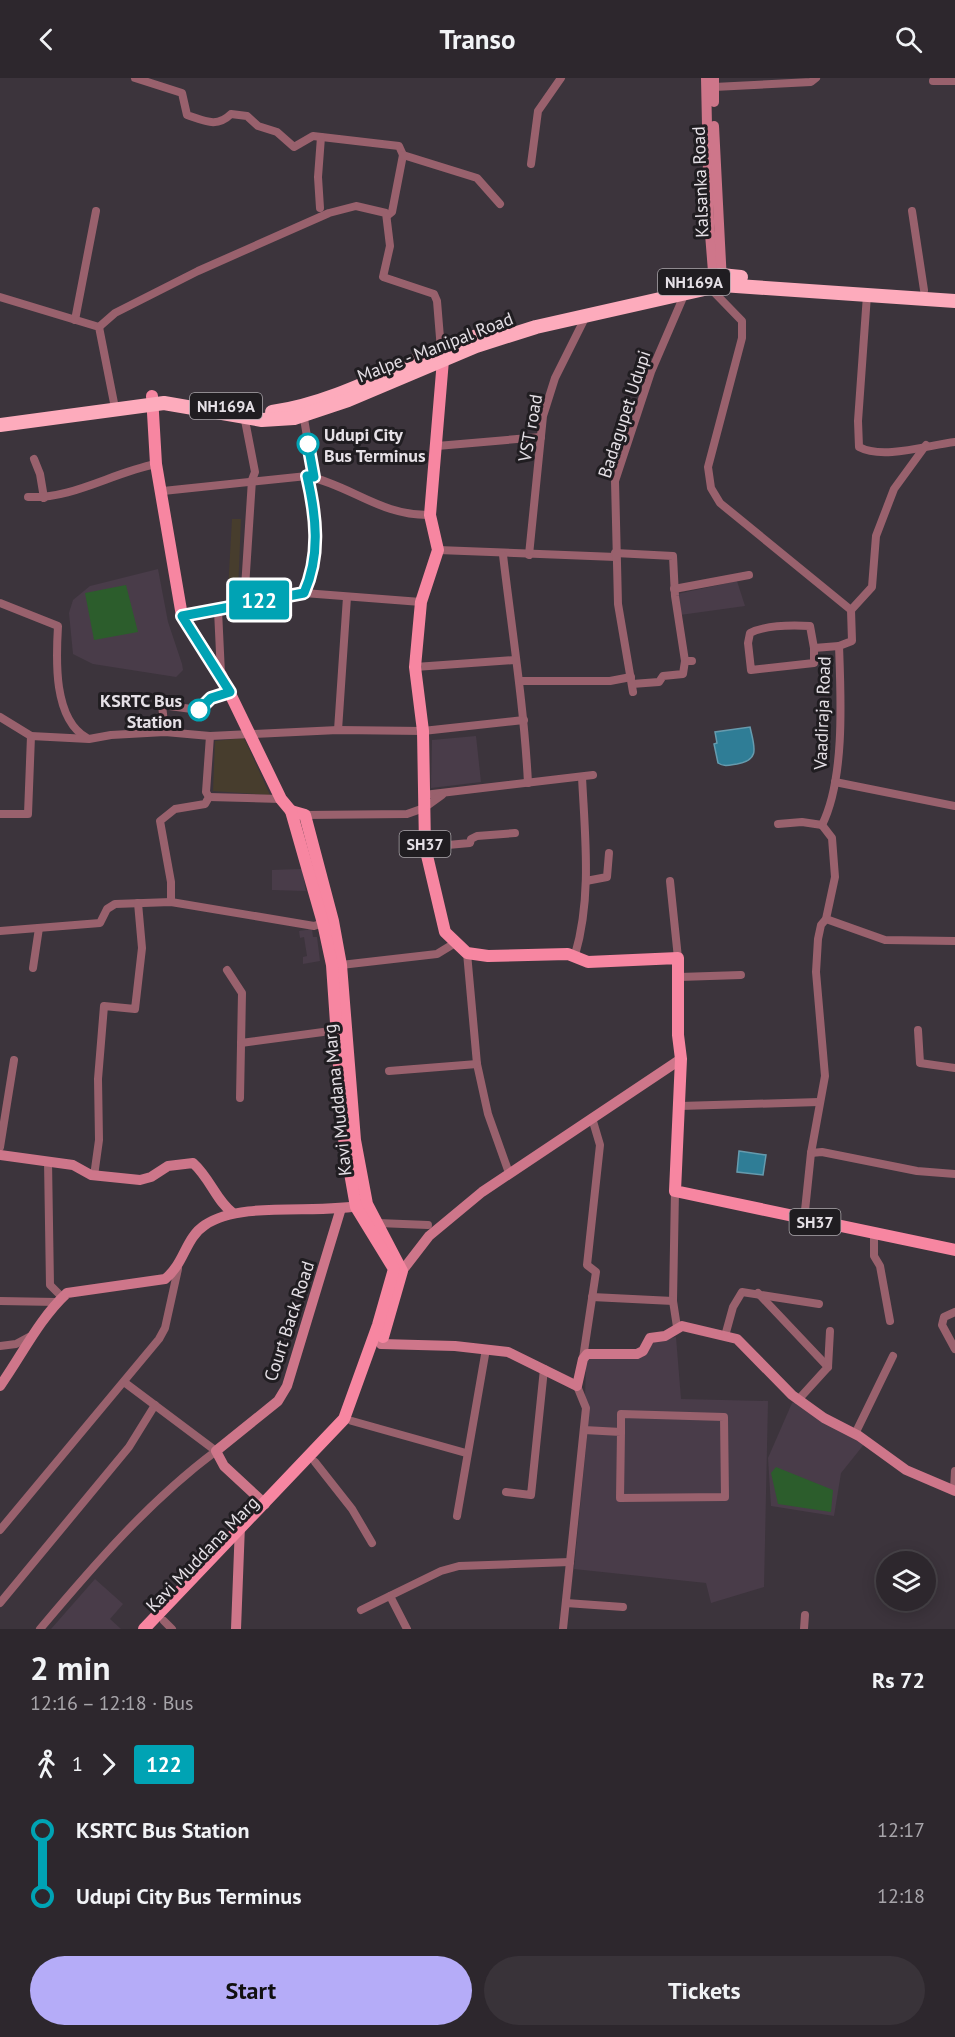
<!DOCTYPE html>
<html lang="en">
<head>
<meta charset="utf-8">
<style>
  body { margin:0; font-family:"PT Sans",sans-serif; background:#393339; color:#f1f3f6; height:100vh; display:flex; flex-direction:column; font-size:22px; white-space:nowrap }
  * { box-sizing:border-box; margin:0 }
  p { font-size:20px; color:#a7a5aa }
  .icon { flex:none; width:33px; height:33px; fill:none; stroke:currentColor; stroke-width:2; stroke-linecap:round; stroke-linejoin:round }
  .map { position:relative; height:1551px; overflow:hidden }
  .details { display:flex; flex-direction:column; background:#2d272d; flex:1 }
  .details>* { flex:none }
  .badge { padding:0 12px; border-radius:4px; font-size:21px; line-height:39px }
  .buttons { position:absolute; left:876px; top:1473px; display:grid; gap:12px }
  .buttons a { display:grid; place-items:center; width:60px; height:60px; border-radius:50%; background:#2d272d; box-shadow:0 3px 15px #0003,0 0 0 2px #484449; font-size:30px }
  .map>.badge { position:absolute; translate:-50% -50%; box-shadow:0 0 0 3px #fff }
  .legs { display:flex; align-items:center; gap:9px; height:66px; padding:0 30px; font-size:20px }
  .legs p { margin-inline-start:auto }
  .headline { display:flex; align-items:center; justify-content:space-between; height:102px; padding:0 30px }
  h1 { font-size:33px; font-weight:700; line-height:45px }
  .action { display:flex; gap:12px; margin-top:auto; padding:12px 30px }
  .action a { flex:1; height:69px; border-radius:36px; background:#b5acf8; color:#111; font-size:24px; font-weight:700; line-height:69px; text-align:center }
  .action a+a { background:#393339; color:#f1f3f6 }
  ul { padding:0 30px; list-style:none }
  li { display:flex; align-items:center; gap:21px; height:66px; font-size:22px }
  li i { display:grid; place-items:center; width:9px; height:100%; margin:0 8px; background:currentColor }
  li i::after { content:''; width:15px; height:15px; margin:-8px; border:4px solid; border-radius:50%; background:#2d272d }
  li p { margin-inline-start:auto }
  li:first-child i { background:linear-gradient(#0000 50%,currentColor 0) }
  li:last-child i { background:linear-gradient(currentColor 50%,#0000 0) }
  header { display:flex; justify-content:space-between; align-items:center; height:78px; padding:0 30px; background:#2d272d; font-size:27px; font-weight:700 }
  .map>svg:first-child { display:block }
</style>
</head>
<body>
<header><svg class="icon" aria-label="back" viewBox="0 0 24 24"><path d="M15 5l-7 7 7 7"/></svg>Transo<svg class="icon" aria-label="search" viewBox="0 0 24 24"><circle cx="10" cy="10" r="6"/><path d="M15 15l6 6"/></svg></header>
<div class="map">
<svg width="955" height="1551" viewBox="0 0 955 1551">
  <rect width="100%" height="100%" fill="#3c343c"/>
  <g fill="#473d2d">
    <polygon points="232,441 241,441 238,513 228,512"/>
    <polygon points="244,660 270,717 213,713 215,663"/>
  </g>
  <g fill="#493c49">
    <polygon points="158,491 168,544 182,586 183,592 176,599 93,586 73,576 69,535 73,522 90,508"/>
    <polygon points="737,503 745,528 680,537 677,516"/>
    <polygon points="476,658 481,704 431,710 432,662"/>
    <polygon points="302,791 306,813 272,812 272,792"/>
    <polygon points="312,851 313,859 317,859 320,883 303,886 303,879 307,878 304,859 300,860 299,853"/>
    <polygon points="676,1259 681,1321 768,1323 764,1509 711,1525 706,1505 574,1491 588,1349 585,1320 586,1284 591,1278 640,1278 654,1263"/>
    <polygon points="801,1322 869,1360 841,1395 834,1438 771,1428 768,1380 792,1325"/>
    <polygon points="95,1501 123,1526 110,1541 121,1551 51,1551"/>
  </g>
  <g fill="#2c5d2c">
    <polygon points="126,507 138,554 94,562 85,515"/>
    <polygon points="776,1389 833,1412 831,1434 778,1426 771,1395"/>
  </g>
  <g fill="#2f7d96" stroke="#669bae" stroke-width="1.5">
    <path d="M750,649c4,19 11,33 -13,37 -7,1 -13,3 -19,-1l-4,-19 3,-1 -2,-11z"/>
    <polygon points="739,1073 766,1077 763,1097 737,1094"/>
  </g>
  <g fill="none" stroke-linecap="round" stroke-linejoin="round">
    <g stroke="#99616d" stroke-width="8">
      <path d="M135,0l47,15 5,22c18,6 30,13 44,-1l16,2 11,10 19,6 17,15 19,-11 86,10 4,9 -11,57 -5,4"/>
      <polyline points="933,3 955,3"/>
      <polyline points="714,9 811,4 816,0"/>
      <polyline points="403,77 477,100 500,126"/>
      <polyline points="531,86 538,33 561,0"/>
      <polyline points="320,130 318,99 321,59"/>
      <polyline points="912,133 924,212"/>
      <path d="M710,210l32,33v17l-34,129 3,21 9,15 131,107 1,31 -13,5c2,52 6,133 -17,179"/>
      <path d="M867,217l-9,126 1,26c24,13 69,-2 96,-5"/>
      <polyline points="0,219 99,249 114,325"/>
      <polyline points="75,242 96,133"/>
      <polyline points="99,249 115,235 198,193 329,135 356,128 386,135 390,168 383,199 434,216 437,223 441,272"/>
      <polyline points="243,332 255,394 252,402 244,525"/>
      <polyline points="303,335 314,399"/>
      <polyline points="437,368 541,359"/>
      <polyline points="34,381 40,396 44,420"/>
      <path d="M163,413l144,-15c45,10 74,40 123,39"/>
      <path d="M28,419c45,2 83,-24 128,-33"/>
      <polyline points="438,472 616,479"/>
      <polyline points="615,475 673,478 675,518 685,583 692,583"/>
      <path d="M503,477c9,76 21,151 25,228"/>
      <polyline points="529,477 543,338 555,300 587,236"/>
      <polyline points="674,511 749,497"/>
      <path d="M304,515c17,-38 12,-78 3,-117"/>
      <path d="M0,525l58,23c-2,33 -5,93 29,112"/>
      <polyline points="218,532 221,596"/>
      <polyline points="851,532 872,509 876,458 894,411 926,367"/>
      <polyline points="182,538 304,515 421,524"/>
      <path d="M814,570v15l-63,7 -3,-27 2,-10c16,-8 42,-8 60,-7l4,22 25,-2"/>
      <polyline points="415,589 515,582"/>
      <polyline points="521,603 610,603 631,599"/>
      <polyline points="632,606 659,604 663,598 683,596 685,583"/>
      <polyline points="633,614 618,526 615,403 651,294 685,215"/>
      <polyline points="0,639 31,658"/>
      <polyline points="338,652 347,519"/>
      <polyline points="165,654 162,627 199,632 211,620 230,614"/>
      <polyline points="835,704 955,728"/>
      <polyline points="424,717 593,697"/>
      <polyline points="209,719 281,721"/>
      <polyline points="0,736 28,736 31,658 89,661 111,657 165,654 210,658 338,652 423,653 524,642"/>
      <polyline points="305,737 407,736 424,730 442,717"/>
      <polyline points="778,746 802,744 822,747"/>
      <polyline points="425,769 470,765 471,761 477,758 515,755"/>
      <polyline points="586,803 607,799 609,775"/>
      <polyline points="670,803 678,880"/>
      <polyline points="171,824 171,804 160,743 175,731 205,726 209,719 206,714 210,658"/>
      <polyline points="826,841 885,862 955,863"/>
      <polyline points="0,853 100,845 107,831 115,826 171,824 314,848 323,845"/>
      <polyline points="467,875 477,986 488,1036 509,1095"/>
      <path d="M575,877c17,-58 10,-118 7,-178"/>
      <polyline points="341,887 437,876 455,865"/>
      <polyline points="33,890 39,850"/>
      <polyline points="227,892 242,915 240,1020"/>
      <polyline points="679,899 741,897"/>
      <polyline points="918,952 920,985 955,990"/>
      <polyline points="241,965 338,952"/>
      <polyline points="389,993 477,986"/>
      <polyline points="680,1028 819,1024"/>
      <polyline points="0,1069 14,982"/>
      <polyline points="811,1075 822,1074 917,1093 955,1096"/>
      <polyline points="48,1083 50,1207 62,1219"/>
      <polyline points="94,1098 99,1062 98,1001 104,928 135,931 142,870 138,825"/>
      <polyline points="675,1113 673,1223 677,1249"/>
      <polyline points="804,1142 811,1075 825,998 816,894 818,861 821,847 826,841 835,799 832,760 822,747"/>
      <polyline points="378,1145 428,1147"/>
      <polyline points="874,1155 874,1178 880,1188 890,1243"/>
      <polyline points="758,1215 828,1289 798,1322"/>
      <polyline points="592,1219 673,1223"/>
      <polyline points="0,1223 57,1224"/>
      <polyline points="955,1234 944,1239 942,1247 955,1271"/>
      <polyline points="725,1258 733,1229 742,1214 819,1226"/>
      <polyline points="0,1268 16,1266 29,1259"/>
      <polyline points="583,1280 596,1194 587,1187 600,1067 592,1040"/>
      <polyline points="828,1289 830,1253"/>
      <polyline points="352,1343 466,1375"/>
      <polyline points="584,1352 621,1354 621,1336 724,1339 725,1419 620,1420 621,1354"/>
      <polyline points="855,1356 893,1278"/>
      <polyline points="315,1384 352,1431 372,1465"/>
      <polyline points="954,1412 955,1393"/>
      <polyline points="506,1414 531,1417 544,1291"/>
      <polyline points="457,1438 486,1271"/>
      <polyline points="0,1452 159,1261 165,1250 178,1191"/>
      <polyline points="390,1518 407,1551"/>
      <polyline points="0,1525 129,1369 155,1327"/>
      <polyline points="566,1525 623,1529"/>
      <polyline points="361,1532 441,1493 459,1488 570,1484"/>
      <polyline points="164,1543 172,1551"/>
      <path d="M40,1551c54,-64 109,-128 176,-178l-92,-69"/>
      <polyline points="563,1551 586,1330 577,1308"/>
      <polyline points="804,1551 805,1537"/>
    </g>
    <g stroke="#ce768a" stroke-width="10">
      <polyline points="706,0 709,143 714,206"/>
      <polyline points="714,0 714,24"/>
      <polyline points="714,48 722,204"/>
      <path d="M0,1077l73,10 18,10 49,5 11,-3 17,-11 25,-3c17,15 24,39 40,50"/>
      <polyline points="395,1192 402,1193 429,1158 482,1114 681,981"/>
      <polyline points="381,1266 455,1268 508,1274 577,1308 583,1281 587,1276 637,1276 643,1273 650,1260 665,1258 682,1248 737,1261 792,1317 824,1340 859,1358 906,1392 955,1413"/>
      <path d="M0,1308c22,-31 39,-67 67,-93l98,-14c20,-16 20,-41 40,-54 37,-25 114,-10 159,-20"/>
      <polyline points="265,1426 224,1388 216,1373 278,1323 287,1308 341,1130"/>
      <polyline points="236,1551 240,1447"/>
    </g>
    <g stroke="#f786a1" stroke-width="12">
      <polyline points="443,282 430,437 438,472 421,524 415,589 423,653 425,769 445,854 467,875 488,878 568,876 588,884 678,880 678,957 681,981 675,1113 955,1172"/>
      <polyline points="291,733 305,737 333,843 341,887 355,1062 367,1126 402,1193 383,1259"/>
      <polyline points="144,1551 344,1341 378,1247 394,1191 356,1129 344,1061 332,887 323,845 291,733 281,721 221,597 182,538 156,386 152,318"/>
    </g>
    <g stroke="#fdabbc" stroke-width="14">
      <polyline points="689,206 721,197 741,199"/>
      <path d="M272,334c76,-11 142,-57 215,-79"/>
      <polyline points="0,347 164,325 262,342 294,340 348,322 476,268 536,249 722,207 955,223"/>
    </g>
  </g>
  <g fill="none" stroke-linecap="round" stroke-linejoin="round">
    <defs>
      <path id="line-1" d="M199,632l12,-12 19,-6 -48,-76 122,-23c17,-38 12,-78 3,-117l7,1 -6,-33"/>
    </defs>
    <use href="#line-1" stroke="#fff" stroke-width="14"/>
    <use href="#line-1" stroke="#00a3b4" stroke-width="9"/>
  </g>
  <g fill="#fff" stroke="#00a3b4" stroke-width="3">
    <circle cx="308" cy="366" r="10"/>
    <circle cx="199" cy="632" r="10"/>
  </g>
  <g text-anchor="middle" dominant-baseline="central" stroke-width="6" stroke-linejoin="round" paint-order="stroke">
    <g fill="#201d21" stroke="#aaa6ab" stroke-width="1.5">
      <rect x="658" y="191" width="72" height="26" rx="4.5"/>
      <rect x="190" y="315" width="72" height="26" rx="4.5"/>
      <rect x="399.5" y="753" width="51" height="26" rx="4.5"/>
      <rect x="789.5" y="1131" width="51" height="26" rx="4.5"/>
    </g>
    <g font-size="16" font-weight="bold" fill="#e5e0e6">
      <text x="694" y="204">NH169A</text>
      <text x="226" y="328">NH169A</text>
      <text x="425" y="766">SH37</text>
      <text x="815" y="1144">SH37</text>
    </g>
    <g font-size="18" fill="#e5e0e6" stroke="#201d21">
      <text transform="translate(700 104) rotate(-92)">Kalsanka Road</text>
      <text transform="translate(435 269) rotate(-21)">Malpe - Manipal Road</text>
      <text transform="translate(624 336) rotate(-72)">Badagupet Udupi</text>
      <text transform="translate(530 350) rotate(-80)">VST road</text>
      <text transform="translate(822 635) rotate(-88)">Vaadiraja Road</text>
      <text transform="translate(337 1022) rotate(-96)">Kavi Muddana Marg</text>
      <text transform="translate(289 1243) rotate(-72)">Court Back Road</text>
      <text transform="translate(202 1476) rotate(-46)">Kavi Muddana Marg</text>
    </g>
    <g font-size="18" font-weight="bold" fill="#e5e0e6" stroke="#201d21" text-anchor="start">
      <text x="324" y="356">Udupi City<tspan x="324" dy="21">Bus Terminus</tspan></text>
      <text x="182" y="622" text-anchor="end">KSRTC Bus<tspan x="182" dy="21">Station</tspan></text>
    </g>
  </g>
</svg>
<div class="buttons">
<a><svg class="icon" aria-label="layers" viewBox="0 0 24 24"><path d="M12 4l9 5-9 5-9-5zM3 14l9 5 9-5"/></svg></a>
</div>
<b class="badge" style="left:259px;top:522px;background:#00a3b4;color:#fff">122</b>
</div>
<section class="details">
<div class="headline"><div><h1>2 min</h1><p>12:16 – 12:18 · Bus</p></div><b>Rs 72</b></div>
<div class="legs"><svg class="icon" aria-label="walk" viewBox="0 0 24 24"><circle cx="13" cy="4" r="2"/><path d="M13 8l-2 6 4 7M11 14l-3 7M7 12l3-4h3l4 4"/></svg>1<svg class="icon" aria-label="forward" viewBox="0 0 24 24"><path d="M9 5l7 7-7 7"/></svg><b class="badge" style="background:#00a3b4;color:#fff">122</b></div>
<ul>
<li><i style="color:#00a3b4"></i><b>KSRTC Bus Station</b><p>12:17</p></li>
<li><i style="color:#00a3b4"></i><b>Udupi City Bus Terminus</b><p>12:18</p></li>
</ul>
<div class="action"><a>Start</a><a>Tickets</a></div>
</section>
</body>
</html>
